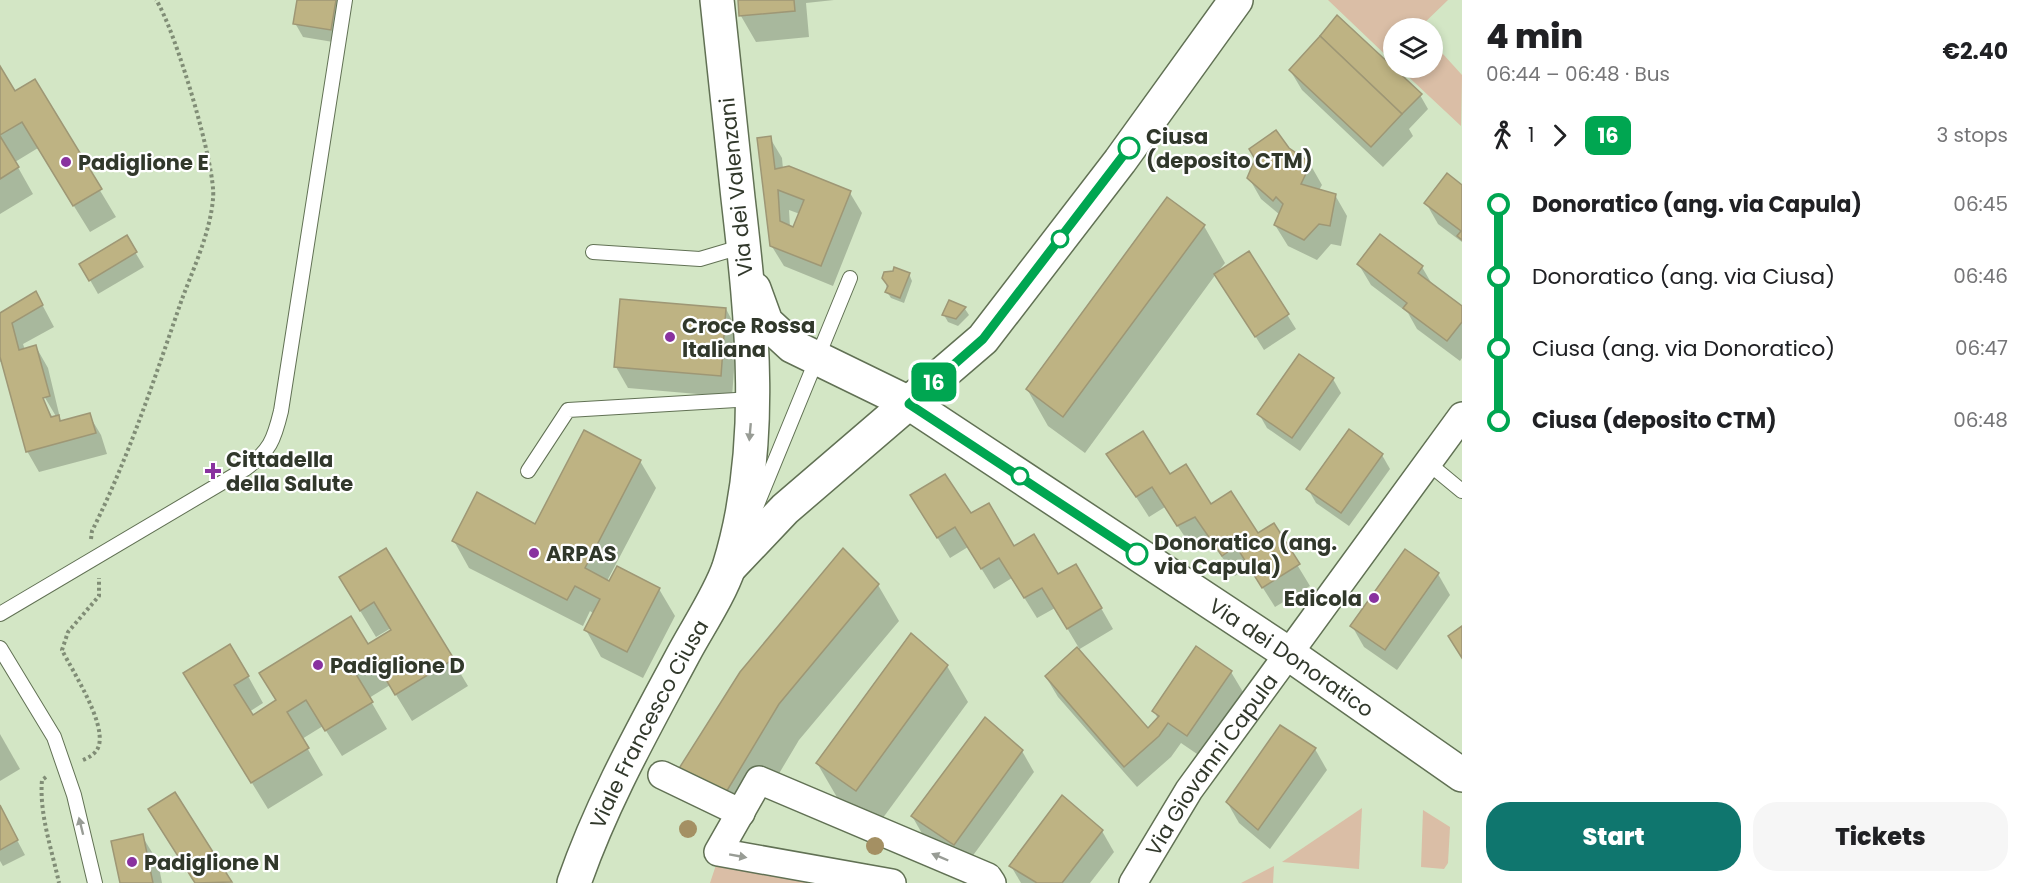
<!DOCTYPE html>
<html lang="en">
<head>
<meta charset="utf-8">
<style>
  body { margin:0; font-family:Poppins,sans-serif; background:#f6f6f6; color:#202124; height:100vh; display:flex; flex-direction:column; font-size:22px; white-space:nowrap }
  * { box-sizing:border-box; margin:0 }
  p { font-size:20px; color:#757577 }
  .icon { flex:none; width:33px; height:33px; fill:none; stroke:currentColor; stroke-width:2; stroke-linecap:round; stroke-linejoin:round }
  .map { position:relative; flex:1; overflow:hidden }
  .panel { display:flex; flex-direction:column; background:#fff; width:570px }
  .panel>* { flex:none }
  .badge { padding:0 12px; border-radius:9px; font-size:21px; line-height:39px }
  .buttons { position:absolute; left:1383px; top:18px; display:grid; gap:12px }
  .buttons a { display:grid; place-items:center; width:60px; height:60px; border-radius:50%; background:#fff; box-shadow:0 3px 9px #0003; font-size:30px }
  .map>.badge { position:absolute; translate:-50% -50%; box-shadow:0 0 0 3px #fff }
  .legs { display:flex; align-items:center; gap:9px; height:66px; padding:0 24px; font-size:20px }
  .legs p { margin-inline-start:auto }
  .summary { display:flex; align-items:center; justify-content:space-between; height:102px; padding:0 24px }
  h1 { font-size:33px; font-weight:800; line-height:45px }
  .cta { display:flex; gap:12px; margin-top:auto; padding:12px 24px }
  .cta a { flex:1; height:69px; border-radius:24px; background:#0f766e; color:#fff; font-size:24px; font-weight:800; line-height:69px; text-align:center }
  .cta a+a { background:#f6f6f6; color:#202124 }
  ul { padding:0 24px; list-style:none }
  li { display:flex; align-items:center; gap:21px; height:72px; font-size:22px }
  li i { display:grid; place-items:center; width:9px; height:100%; margin:0 8px; background:currentColor }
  li i::after { content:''; width:15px; height:15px; margin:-8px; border:4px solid; border-radius:50%; background:#fff }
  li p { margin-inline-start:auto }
  li:first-child i { background:linear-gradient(#0000 50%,currentColor 0) }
  li:last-child i { background:linear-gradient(currentColor 50%,#0000 0) }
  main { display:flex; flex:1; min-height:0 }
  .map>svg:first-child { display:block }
</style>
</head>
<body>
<main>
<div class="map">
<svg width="1462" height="883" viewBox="0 0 1462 883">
  <rect width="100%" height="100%" fill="#d3e6c5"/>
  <g fill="#dabea6">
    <polygon points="1328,0 1448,0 1419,28 1394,28 1393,62"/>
    <polygon points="1433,43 1462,75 1461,126 1399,68 1432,68"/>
    <polygon points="1362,808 1359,869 1282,862"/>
    <polygon points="1423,810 1450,827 1448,863 1444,869 1421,867"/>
    <polygon points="716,865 813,883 710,883"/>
    <polygon points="1274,866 1273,883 1241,883"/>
  </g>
  <g fill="#0003" fill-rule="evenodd">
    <polygon points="299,0 346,0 339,43 303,37 295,23"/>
    <polygon points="739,0 834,0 806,3 809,37 756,42 741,16"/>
    <polygon points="0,69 15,93 34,81 116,217 90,232 38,148 15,162 33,194 0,214"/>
    <polygon points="1290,70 1420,95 1428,109 1409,129 1413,136 1383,167 1302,90"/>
    <path d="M770,138l12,20 1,11 67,24 12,20 -29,73 -49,-20 -13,-21zM789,210l11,4 -6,15 -4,-2z"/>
    <polygon points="1287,149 1310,164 1322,185 1319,190 1335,195 1347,216 1341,246 1331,244 1317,260 1288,246 1275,225 1280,215 1261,199 1249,178"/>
    <polygon points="1448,175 1462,186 1462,242 1438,224 1426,203"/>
    <polygon points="1204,226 1225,263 1217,273 1249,253 1296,329 1264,350 1216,274 1085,453 1048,426 1027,389"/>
    <polygon points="126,237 144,267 98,294 81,264"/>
    <polygon points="1359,265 1422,267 1433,286 1462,308 1462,358 1460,361 1417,329 1408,313 1371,285"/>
    <polygon points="885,274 909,274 912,281 904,303 891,298 887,292"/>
    <path d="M36,293l18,34 -31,17 2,6 11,-3 12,21 13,54 28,-7 12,20 6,19 -68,18 -12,-21 -24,-90 -3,1v-47zM41,391l16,27h-4l-15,-26z"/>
    <polygon points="950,302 965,309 969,315 958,326 948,322 944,315"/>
    <polygon points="726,309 737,330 732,397 628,388 616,367"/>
    <polygon points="1333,379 1341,393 1300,451 1267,428 1259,414"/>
    <polygon points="1109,455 1169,476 1257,535 1273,525 1310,586 1275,607 1249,566 1235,576 1208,537 1191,546 1165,507 1149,517"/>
    <polygon points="1382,455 1390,469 1349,526 1316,503 1308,489"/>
    <polygon points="640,461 656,488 607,581 659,589 675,616 643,678 601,657 586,630 594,614 590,611 583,626 469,568 454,541 536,526"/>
    <polygon points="970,515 1101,608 1113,629 1078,650 1148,730 1158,719 1154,711 1231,672 1243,692 1200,756 1181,743 1171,757 1137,787 1058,697 1046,677 1079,648 1055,608 1037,618 1012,578 994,589 968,547 950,558 924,516"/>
    <polygon points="386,550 468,686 412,721 390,685 369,698 387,729 342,756 323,726 302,739 323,775 268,809 201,700 248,676 263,703 249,712 252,717 393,631 391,628 376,637 356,604"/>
    <polygon points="1405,551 1438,574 1450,595 1397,670 1364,647 1352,626"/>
    <polygon points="878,585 899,621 799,740 746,829 680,770"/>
    <polygon points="947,666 968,702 877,826 838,799 817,763"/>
    <polygon points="0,734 20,769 0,781"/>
    <polygon points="1315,749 1327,770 1270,849 1239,823 1227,802"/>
    <polygon points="1022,751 1034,772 966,865 924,837 912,816"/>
    <polygon points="0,808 25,855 3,866 0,861"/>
    <polygon points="1102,831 1114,852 1090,883 1021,883 1011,866"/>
    <polygon points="142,836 158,862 162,883 122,883"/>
  </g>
  <g fill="#beb383" stroke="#9e9775" stroke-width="1.5" fill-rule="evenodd">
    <polygon points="297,0 336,0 331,30 293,24"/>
    <polygon points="738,0 794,0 795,11 739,16"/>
    <polygon points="1337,15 1422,94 1402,114 1320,36"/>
    <polygon points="1320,36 1402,114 1371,147 1289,70"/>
    <polygon points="0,66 15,91 35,79 102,189 73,206 22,122 0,135"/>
    <polygon points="1276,130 1289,148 1311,163 1301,184 1336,194 1330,226 1319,224 1304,240 1274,225 1283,204 1276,197 1273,201 1247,178 1255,159 1249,149"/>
    <polygon points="0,136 19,167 0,179"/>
    <path d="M771,136l4,33 14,-3 62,25 -30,75 -51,-20 -13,-108zM778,190l26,10 -11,27 -13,-6z"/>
    <polygon points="1447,173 1462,185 1462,240 1457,236 1461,231 1424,203"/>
    <polygon points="1167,197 1205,225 1063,417 1026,389"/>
    <polygon points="1380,234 1423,266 1418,273 1462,306 1462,322 1447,341 1403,308 1407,303 1357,264"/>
    <polygon points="127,235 137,252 89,281 79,264"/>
    <polygon points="1249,251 1289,314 1255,337 1214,274"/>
    <polygon points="894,267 910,273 900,298 885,292 888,286 882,278 884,272 893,271"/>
    <polygon points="36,291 43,305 12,323 19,350 36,345 50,396 43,398 51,417 59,415 60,421 90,413 96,433 26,452 0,357 0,313"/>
    <polygon points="620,299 726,308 721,376 614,367"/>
    <polygon points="949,300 966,307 956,319 942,315"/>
    <polygon points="1299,354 1334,378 1292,438 1257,414"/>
    <polygon points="1349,429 1383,454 1341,513 1306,489"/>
    <polygon points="584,430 641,460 585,568 609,581 617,566 660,588 627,652 584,630 600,599 575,586 567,600 452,541 477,492 535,524"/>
    <polygon points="1143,431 1170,474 1186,464 1211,504 1231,491 1258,533 1274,523 1300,564 1262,588 1236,546 1222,556 1195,517 1177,526 1152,487 1136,497 1106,454"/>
    <polygon points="945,474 971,513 989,503 1014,546 1034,534 1058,574 1076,564 1102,608 1067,629 1042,588 1024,598 999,558 981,569 955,527 937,538 910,495"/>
    <polygon points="386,548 454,659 395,695 374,659 354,671 373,702 325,731 306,700 287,712 309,748 251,783 183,673 230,644 249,676 234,685 253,715 276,700 259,673 351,616 368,644 391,630 374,602 360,611 339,577"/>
    <polygon points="843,548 879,584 779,704 725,794 678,770 740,672"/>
    <polygon points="1405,549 1439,573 1385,650 1350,626"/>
    <polygon points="1462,626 1462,658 1448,636"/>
    <polygon points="911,633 948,665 856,791 816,763"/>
    <polygon points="1196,646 1232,671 1187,736 1168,723 1159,736 1124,767 1045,676 1077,647 1148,728 1159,716 1152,711"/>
    <polygon points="985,717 1023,750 954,845 911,816"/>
    <polygon points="1280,725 1316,748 1258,830 1226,802"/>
    <polygon points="175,792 232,882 195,883 148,809"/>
    <polygon points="1062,795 1103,830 1062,883 1037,883 1009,866"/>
    <polygon points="0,805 18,840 0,850"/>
    <polygon points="143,834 153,883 120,883 111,841"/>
  </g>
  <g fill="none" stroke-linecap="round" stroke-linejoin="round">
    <defs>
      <g id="lane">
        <polyline points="593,252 700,259 744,246"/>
        <polyline points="1428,463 1462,491"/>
        <polyline points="528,471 568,410 753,399"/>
        <polyline points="754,512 850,278"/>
        <path d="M0,614l245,-145c25,-18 29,-29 36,-58l64,-411"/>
        <polyline points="0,648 54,737 74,795 95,883"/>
      </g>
      <g id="street">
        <polyline points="662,775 741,813"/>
        <polyline points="892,883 718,852 759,780 988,877 992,883"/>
        <path id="s1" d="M1133,883l56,-93 273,-374"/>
      </g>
      <g id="secondary">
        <path id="s2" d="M754,289l12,33 26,24 117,57 380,251 173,121"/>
        <polyline points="729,568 785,509 983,339 1120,161 1236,0"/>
        <path id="s3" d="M574,883c28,-81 70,-155 110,-230 14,-26 36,-59 45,-86 37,-119 23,-248 9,-369 -7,-66 -14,-132 -21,-198"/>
      </g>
    </defs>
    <use href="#lane" stroke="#617154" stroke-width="16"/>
    <use href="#street" stroke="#617154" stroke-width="30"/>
    <use href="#secondary" stroke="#617154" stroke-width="36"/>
    <g stroke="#808d76" stroke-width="4" stroke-dasharray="3 3" stroke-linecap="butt">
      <path d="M91,539l1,-8c37,-74 63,-154 90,-232 12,-32 28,-66 31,-100 4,-30 -39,-173 -57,-199"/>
      <path d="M83,760c7,-3 14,-7 16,-15 6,-24 -26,-73 -37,-95l6,-18 31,-36v-18"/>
      <path d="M46,777l-4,3c-3,34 10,70 17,103"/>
    </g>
    <use href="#lane" stroke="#fff" stroke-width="14"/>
    <use href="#street" stroke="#fff" stroke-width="27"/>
    <use href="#secondary" stroke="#fff" stroke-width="33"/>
  </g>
  <g fill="#a49063">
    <circle cx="688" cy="829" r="9"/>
    <circle cx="875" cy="846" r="9"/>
  </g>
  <defs><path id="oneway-solid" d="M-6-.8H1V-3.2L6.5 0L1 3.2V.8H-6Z" transform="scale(1.5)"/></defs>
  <g fill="#989c95">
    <use href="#oneway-solid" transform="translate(750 432) rotate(95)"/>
    <use href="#oneway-solid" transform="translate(81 826) rotate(-104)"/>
    <use href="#oneway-solid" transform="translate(738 856) rotate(10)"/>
    <use href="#oneway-solid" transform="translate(940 857) rotate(-157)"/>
  </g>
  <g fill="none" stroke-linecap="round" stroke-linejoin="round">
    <defs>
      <polyline id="line-1" points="1129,148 983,339 909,404 1137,554"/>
    </defs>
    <use href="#line-1" stroke="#fff" stroke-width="14"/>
    <use href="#line-1" stroke="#00a651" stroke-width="9"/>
  </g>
  <g fill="#fff" stroke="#00a651" stroke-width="3">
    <circle cx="1129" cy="148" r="10"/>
    <circle cx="1060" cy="239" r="8"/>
    <circle cx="1020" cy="476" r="8"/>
    <circle cx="1137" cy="554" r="10"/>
  </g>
  <g fill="#89329f" stroke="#fff" stroke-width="2">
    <circle cx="66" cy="162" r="6"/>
    <circle cx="670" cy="337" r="6"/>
    <path d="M210 462h6v6h6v6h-6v6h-6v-6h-6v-6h6z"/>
    <circle cx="534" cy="553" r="6"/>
    <circle cx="1374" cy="598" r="6"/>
    <circle cx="318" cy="665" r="6"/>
    <circle cx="132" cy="862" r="6"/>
  </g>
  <g text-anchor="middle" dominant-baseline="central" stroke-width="4.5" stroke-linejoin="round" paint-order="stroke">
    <g font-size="21" font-weight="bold" fill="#31382b" stroke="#fff" text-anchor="start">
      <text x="1146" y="136">Ciusa<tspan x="1146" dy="24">(deposito CTM)</tspan></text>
      <text x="1154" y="542">Donoratico (ang.<tspan x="1154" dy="24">via Capula)</tspan></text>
    </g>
    <g font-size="21" font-weight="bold" fill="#31382b" stroke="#fff" text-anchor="start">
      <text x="78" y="162">Padiglione E</text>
      <text x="682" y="325">Croce Rossa<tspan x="682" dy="24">Italiana</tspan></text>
      <text x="226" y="459">Cittadella<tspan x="226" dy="24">della Salute</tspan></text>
      <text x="546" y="553">ARPAS</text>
      <text x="1362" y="598" text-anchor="end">Edicola</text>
      <text x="330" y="665">Padiglione D</text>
      <text x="144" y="862">Padiglione N</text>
    </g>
    <g font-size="21" fill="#31382b" stroke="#fff">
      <text transform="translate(736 187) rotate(-96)">Via dei Valenzani</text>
      <text stroke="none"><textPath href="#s2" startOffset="660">Via dei Donoratico</textPath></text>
      <text stroke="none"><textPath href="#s3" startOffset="176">Viale Francesco Ciusa</textPath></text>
      <text stroke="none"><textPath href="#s1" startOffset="142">Via Giovanni Capula</textPath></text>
    </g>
  </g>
</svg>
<div class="buttons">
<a><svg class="icon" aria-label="layers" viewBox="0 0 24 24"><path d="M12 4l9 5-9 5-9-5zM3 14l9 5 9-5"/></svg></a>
</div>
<b class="badge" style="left:934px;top:382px;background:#00a651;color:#fff">16</b>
</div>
<section class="panel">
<div class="summary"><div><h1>4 min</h1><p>06:44 – 06:48 · Bus</p></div><b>€2.40</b></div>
<div class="legs"><svg class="icon" aria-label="walk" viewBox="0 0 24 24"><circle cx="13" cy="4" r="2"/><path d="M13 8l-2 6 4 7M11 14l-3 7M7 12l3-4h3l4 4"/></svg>1<svg class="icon" aria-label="forward" viewBox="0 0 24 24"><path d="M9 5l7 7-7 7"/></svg><b class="badge" style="background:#00a651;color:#fff">16</b><p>3 stops</p></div>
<ul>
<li><i style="color:#00a651"></i><b>Donoratico (ang. via Capula)</b><p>06:45</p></li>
<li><i style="color:#00a651"></i><span>Donoratico (ang. via Ciusa)</span><p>06:46</p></li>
<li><i style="color:#00a651"></i><span>Ciusa (ang. via Donoratico)</span><p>06:47</p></li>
<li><i style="color:#00a651"></i><b>Ciusa (deposito CTM)</b><p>06:48</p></li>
</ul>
<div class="cta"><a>Start</a><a>Tickets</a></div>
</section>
</main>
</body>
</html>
